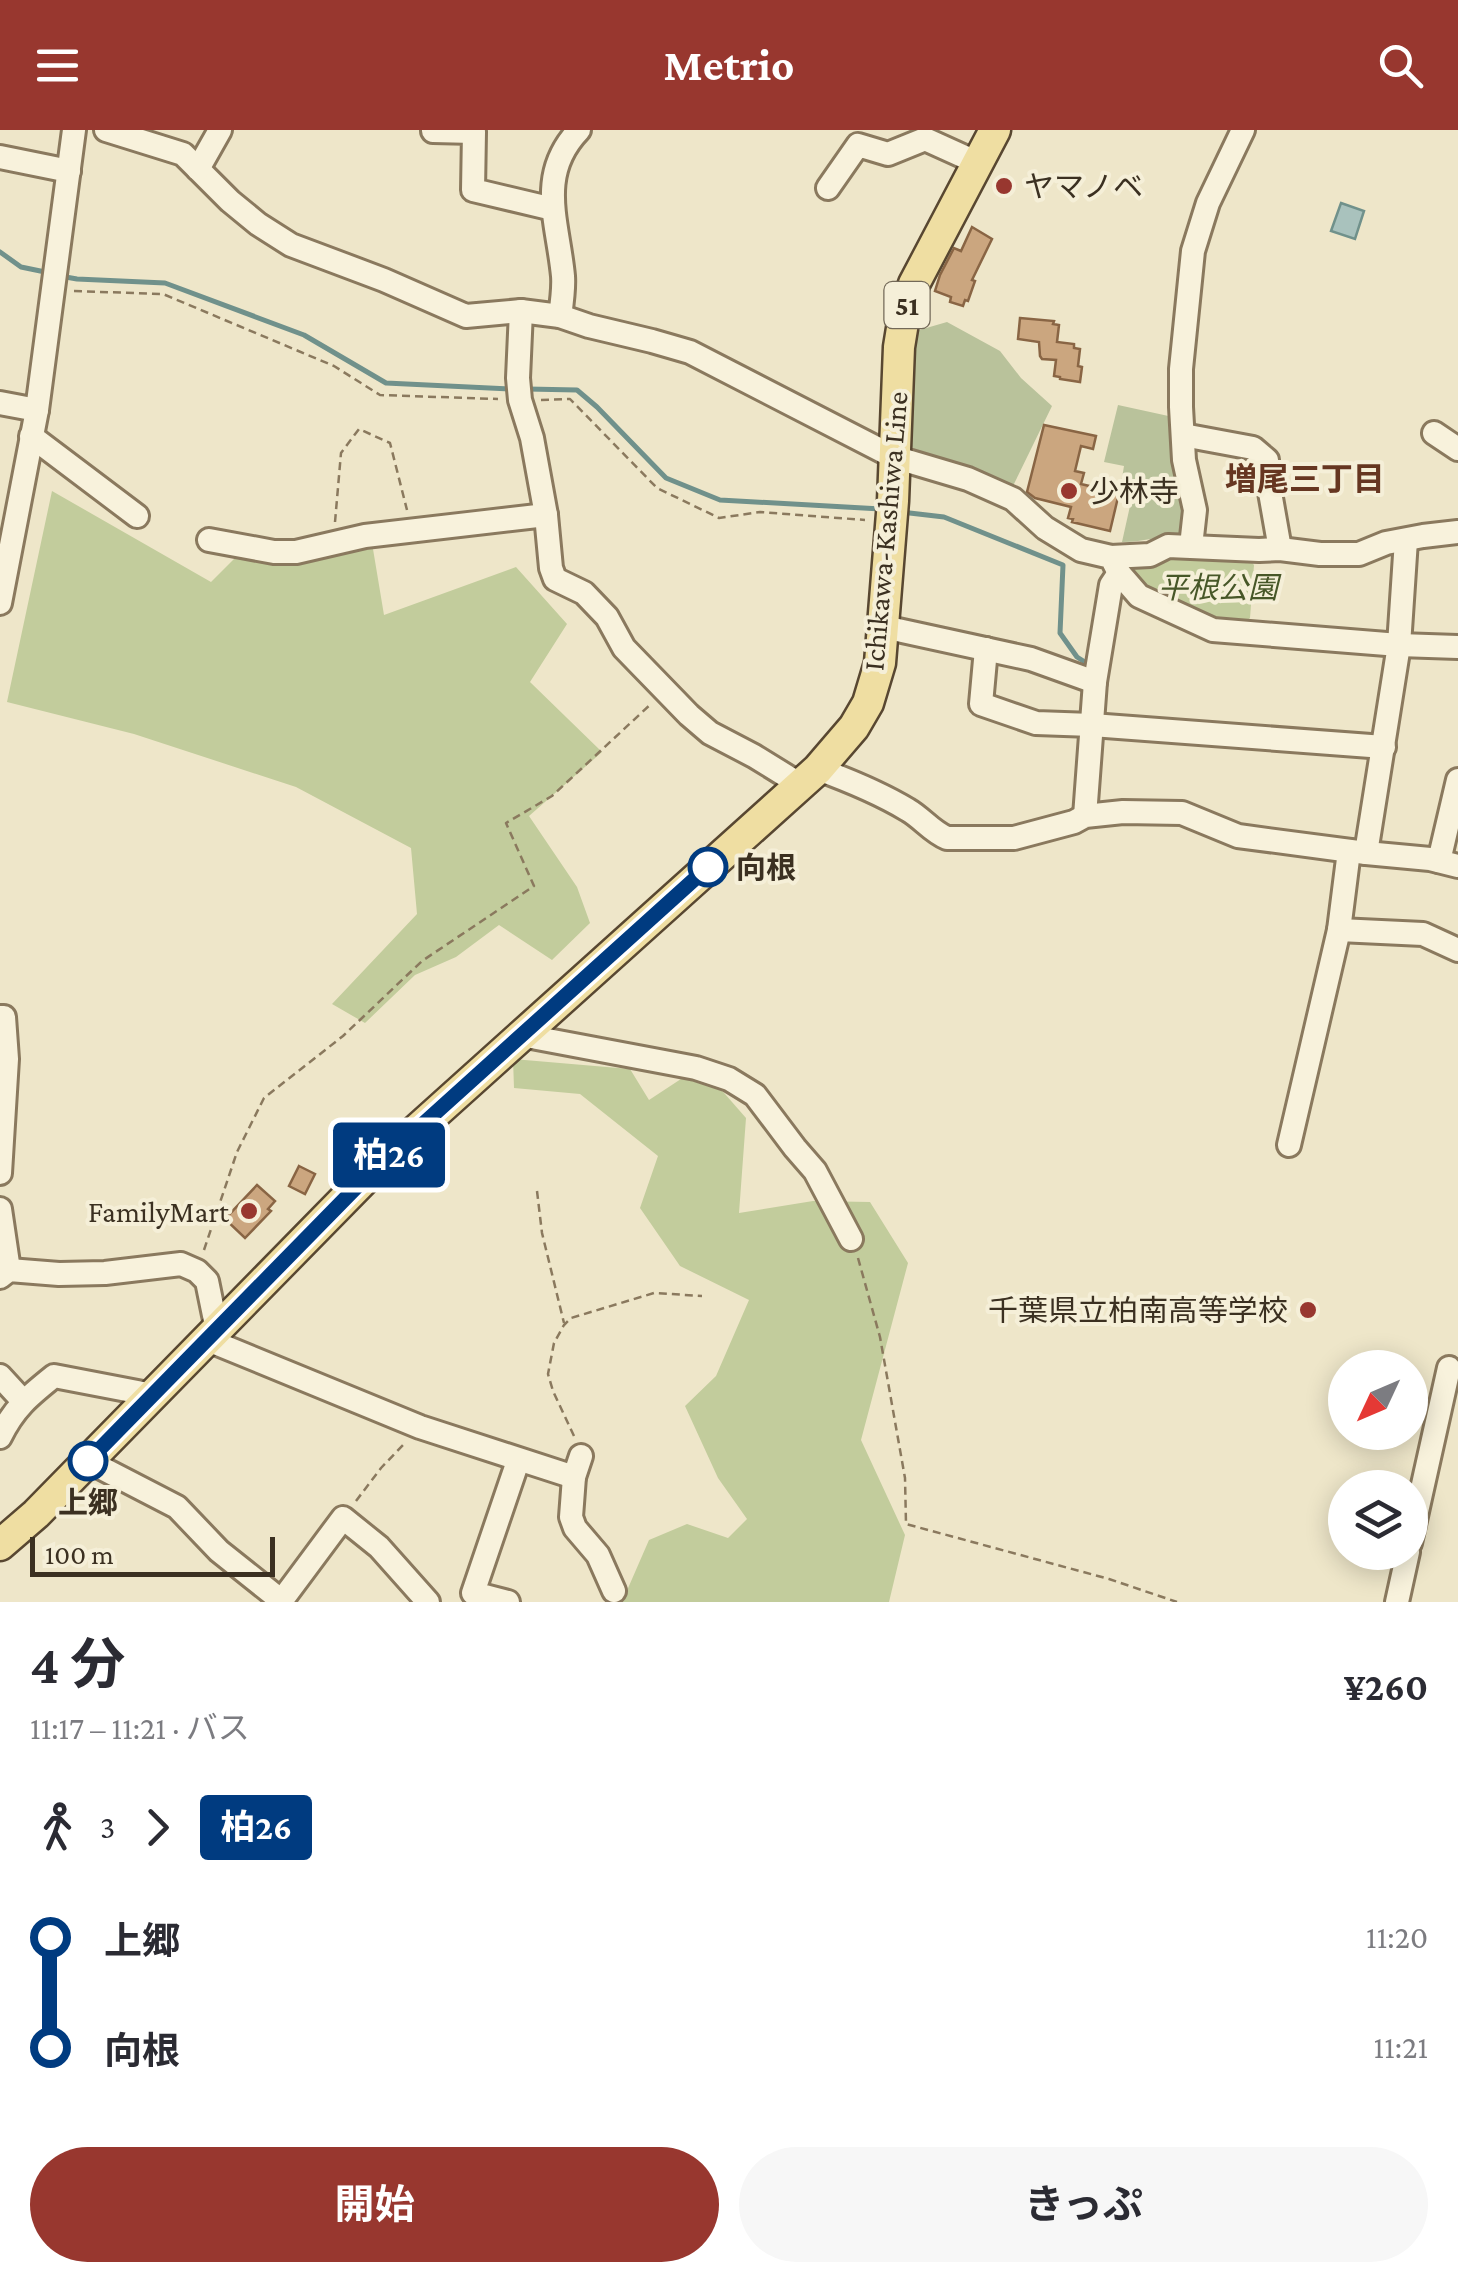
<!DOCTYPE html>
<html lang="ja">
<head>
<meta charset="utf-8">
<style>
  body { margin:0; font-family:"Crimson Pro","Noto Sans JP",serif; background:#f7f7f7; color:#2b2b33; height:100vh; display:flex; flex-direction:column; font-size:38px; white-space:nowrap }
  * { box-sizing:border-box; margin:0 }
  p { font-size:32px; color:#7c7c81 }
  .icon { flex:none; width:55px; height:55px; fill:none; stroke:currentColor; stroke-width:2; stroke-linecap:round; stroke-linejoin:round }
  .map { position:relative; height:1472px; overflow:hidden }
  .sheet { display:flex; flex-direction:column; background:#fff; flex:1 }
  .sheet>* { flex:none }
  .badge { padding:0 20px; border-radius:8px; font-size:35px; line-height:65px }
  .needle { width:65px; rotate:226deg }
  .fabs { position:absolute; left:1328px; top:1220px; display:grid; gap:20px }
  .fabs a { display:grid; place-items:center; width:100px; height:100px; border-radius:50%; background:#fff; box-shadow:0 5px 25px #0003; font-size:50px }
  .scale { position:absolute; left:30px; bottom:25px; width:245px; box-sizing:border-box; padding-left:10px; border:5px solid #3b3021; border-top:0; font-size:28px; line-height:35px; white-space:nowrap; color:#3b3021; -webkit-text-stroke:8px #f5efd8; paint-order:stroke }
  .map>.badge { position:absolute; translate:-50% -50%; box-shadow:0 0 0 5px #fff }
  .legs { display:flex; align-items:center; gap:15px; height:110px; padding:0 30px; font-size:32px }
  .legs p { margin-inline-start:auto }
  .head { display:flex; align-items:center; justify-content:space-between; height:170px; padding:0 30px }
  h1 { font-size:55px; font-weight:700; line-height:75px }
  .action { display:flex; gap:20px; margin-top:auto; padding:20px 30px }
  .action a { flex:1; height:115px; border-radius:60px; background:#98372f; color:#fff; font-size:40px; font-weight:700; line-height:115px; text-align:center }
  .action a+a { background:#f7f7f7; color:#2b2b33 }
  ul { padding:0 30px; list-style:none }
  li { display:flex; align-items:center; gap:35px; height:110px; font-size:38px }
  li i { display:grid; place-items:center; width:15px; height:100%; margin:0 12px; background:currentColor }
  li i::after { content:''; width:25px; height:25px; margin:-12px; border:8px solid; border-radius:50%; background:#fff }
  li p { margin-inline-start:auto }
  li:first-child i { background:linear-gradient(#0000 50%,currentColor 0) }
  li:last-child i { background:linear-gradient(currentColor 50%,#0000 0) }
  header { display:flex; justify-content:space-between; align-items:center; height:130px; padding:0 30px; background:#98372f; color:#fff; font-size:45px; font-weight:700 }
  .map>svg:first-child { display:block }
</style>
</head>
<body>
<header><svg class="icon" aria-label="menu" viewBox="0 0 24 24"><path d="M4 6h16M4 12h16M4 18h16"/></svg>Metrio<svg class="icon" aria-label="search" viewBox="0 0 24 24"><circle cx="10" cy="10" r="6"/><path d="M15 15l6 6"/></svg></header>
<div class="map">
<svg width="1458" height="1472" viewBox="0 0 1458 1472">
  <rect width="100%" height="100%" fill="#eee6c9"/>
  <g fill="#c2cc9c">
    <polygon points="52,361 211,452 236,427 373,419 384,485 516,437 567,494 530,552 602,622 529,686 577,757 590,793 552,830 499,795 456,827 415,845 365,893 332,874 417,784 411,718 296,657 134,604 7,572"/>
    <path d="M1171,422l77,6 6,7 -4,53 -7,6c-40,-8 -85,-22 -114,-52l7,-8z"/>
    <polygon points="513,929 630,939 649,970 684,947 718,956 746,988 739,1083 813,1071 870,1072 908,1133 861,1310 905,1405 889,1472 622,1472 649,1410 687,1394 728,1408 747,1389 718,1348 685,1276 716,1246 749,1170 680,1136 640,1078 658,1026 580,964 514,958"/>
  </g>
  <g fill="#b9c29b">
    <polygon points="947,192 1000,221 1021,248 1052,276 1012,358 919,325 906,310 916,201"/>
    <path d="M1118,275l55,12 15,93 -3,24c-22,1 -41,8 -63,8l12,-54 -13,-4 3,-18 -20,-4z"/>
  </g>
  <polygon fill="#a9c2bd" stroke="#70918b" stroke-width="2.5" points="1341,73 1364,81 1355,109 1331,101"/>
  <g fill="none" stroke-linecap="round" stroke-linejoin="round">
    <g stroke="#70918b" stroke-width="5">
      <polyline points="0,122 21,137 50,143"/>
      <polyline points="60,146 77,149 165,153 304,205 386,253 511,259"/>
      <polyline points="527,259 577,260 597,277 666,348 720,370 881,379"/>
      <polyline points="901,382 944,387 1063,435 1060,503 1077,527 1088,534"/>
    </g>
  </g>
  <g fill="#cba67f" stroke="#896544" stroke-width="2.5">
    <polygon points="972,97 992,109 972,150 975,151 968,171 965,170 963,176 950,172 951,167 935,161 940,145 954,118 961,121"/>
    <polygon points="1020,188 1054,191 1053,194 1059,195 1057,212 1074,214 1074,218 1080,219 1078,236 1082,237 1080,252 1060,249 1060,247 1054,246 1056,230 1042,229 1040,226 1039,212 1018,209"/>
    <polygon points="1044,295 1096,306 1093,319 1081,316 1075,341 1084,343 1081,354 1119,363 1110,401 1072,392 1073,389 1068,388 1071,377 1035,368 1027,362"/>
    <polygon points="299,1036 315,1044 305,1064 289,1056"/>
    <polygon points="257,1055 275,1071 268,1079 271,1081 245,1108 225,1089"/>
  </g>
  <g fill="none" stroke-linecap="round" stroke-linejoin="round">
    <defs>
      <g id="minor">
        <polyline points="106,0 183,24 230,71 258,94 291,115 384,150 466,186 521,181 560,186 589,196 652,211 690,222 894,327 968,349 1013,369 1045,398 1081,420 1111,427 1119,443 1139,466 1213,500 1399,515 1458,517"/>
        <polyline points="433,1 474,2 473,60 553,79"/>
        <polyline points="0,27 69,41"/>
        <polyline points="198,39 220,0"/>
        <polyline points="828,58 858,15 888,24 925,9 978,33"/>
        <polyline points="521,181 518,248 520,270 532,308 546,385 551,438 555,449 584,463 607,487 624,518 689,585 710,603 754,626 801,655"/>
        <path d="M560,186c2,-14 4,-27 3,-40 -5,-54 -27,-101 16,-146"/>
        <polyline points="0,273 37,280"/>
        <polyline points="1434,303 1458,319"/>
        <polyline points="1183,305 1253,318 1267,330 1268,351 1280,419"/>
        <polyline points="31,306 137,386"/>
        <polyline points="209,410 274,422 296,422 365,406 546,385"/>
        <polyline points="1191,416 1195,380 1184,330 1181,277 1181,239 1193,121 1208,73 1243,0"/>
        <polyline points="1111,427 1150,425 1168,416 1259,420 1280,419 1320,424 1359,424 1386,413 1423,406 1458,402"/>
        <polyline points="0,473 37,280 74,0"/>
        <polyline points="884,497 1031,529 1095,552"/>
        <polyline points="986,519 981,574 1036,593 1092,595 1384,617"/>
        <path d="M818,639c30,11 62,24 90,41 14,8 24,22 39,28h67l60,-16 11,-6 38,-4 59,1 56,23 128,17 64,6 28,7"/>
        <polyline points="1085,686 1095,552 1111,455 1119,443"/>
        <polyline points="1366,723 1399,515 1406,410"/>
        <polyline points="1439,731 1458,650"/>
        <polyline points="1339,800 1423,804 1458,820"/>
        <polyline points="0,887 4,887 7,929 0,1043"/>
        <polyline points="521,905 696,938 729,949 755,965 795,1018 815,1041 851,1109"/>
        <polyline points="1289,1015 1339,800 1349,721"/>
        <polyline points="0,1079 9,1140"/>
        <polyline points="0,1147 9,1140 59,1144 105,1143 181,1134 197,1141 207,1151 217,1200"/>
        <polyline points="208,1210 420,1297 574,1347"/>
        <polyline points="0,1246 23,1271"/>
        <path d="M0,1307c14,-29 29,-41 54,-61l99,19"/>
        <polyline points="581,1326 574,1347 571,1387 575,1398 598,1425 614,1461"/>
        <polyline points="88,1331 177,1377 219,1421 283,1472"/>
        <polyline points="1410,1413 1449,1238"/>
        <polyline points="282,1470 343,1388 379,1417 428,1472"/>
        <polyline points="508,1472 473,1463 518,1331"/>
        <polyline points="1397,1472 1408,1422"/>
      </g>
      <polyline id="major" points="0,1415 36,1384 381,1032 818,639 854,597 868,573 880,533 893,371 899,217 905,180 914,154 995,0"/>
    </defs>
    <use href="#minor" stroke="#8a795e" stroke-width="28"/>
    <use href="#major" stroke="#584731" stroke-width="35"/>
    <g stroke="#8a795e" stroke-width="2.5" stroke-dasharray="8 5" stroke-linecap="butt">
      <polyline points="74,161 163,164 334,236 380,265 498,269"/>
      <polyline points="541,270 570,269 657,358 719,388 760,382 865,390"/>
      <polyline points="335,392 341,323 359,299 390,313 407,380"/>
      <polyline points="537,1061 542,1103 564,1193"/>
      <polyline points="204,1120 237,1022 264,968 343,906 422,831 534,756 506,693 552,666 652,573"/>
      <polyline points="858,1128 880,1207 905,1348 906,1394 1109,1449 1177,1472"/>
      <polyline points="574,1306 553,1261 548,1244 554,1213 564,1195 571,1188 654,1163 702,1166"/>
      <polyline points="356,1371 381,1338 406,1312"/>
    </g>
    <use href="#minor" stroke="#f8f2dc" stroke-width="22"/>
    <use href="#major" stroke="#efdea2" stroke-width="30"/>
  </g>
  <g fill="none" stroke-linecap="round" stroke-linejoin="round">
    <defs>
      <polyline id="line-1" points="88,1331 381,1032 708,737"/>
    </defs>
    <use href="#line-1" stroke="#fff" stroke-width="22"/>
    <use href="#line-1" stroke="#003b80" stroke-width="15"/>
  </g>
  <g fill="#98372f" stroke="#f5efd8" stroke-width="4">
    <circle cx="1004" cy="56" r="10"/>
    <circle cx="1069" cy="361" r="10"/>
    <circle cx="249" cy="1081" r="10"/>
    <circle cx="1308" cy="1180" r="10"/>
  </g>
  <g fill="#fff" stroke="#003b80" stroke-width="5">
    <circle cx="708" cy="737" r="18"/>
    <circle cx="88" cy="1331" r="18"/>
  </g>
  <g text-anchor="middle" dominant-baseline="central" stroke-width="8" stroke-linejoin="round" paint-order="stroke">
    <rect fill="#f5efd8" stroke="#736958" stroke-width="2.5" x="884.5" y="152" width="45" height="46" rx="8"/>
    <g font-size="28" font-weight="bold" fill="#3b3021">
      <text x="907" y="175">51</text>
    </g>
    <g font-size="30" fill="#3b3021" stroke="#f5efd8" text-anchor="start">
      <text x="1024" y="56">ヤマノベ</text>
      <text x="1089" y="361">少林寺</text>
      <text x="229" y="1081" text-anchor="end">FamilyMart</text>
      <text x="1288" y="1180" text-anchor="end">千葉県立柏南高等学校</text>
    </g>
    <g font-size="30" fill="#3b3021" stroke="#f5efd8">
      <text transform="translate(885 401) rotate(-85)">Ichikawa-Kashiwa Line</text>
    </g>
    <g font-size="30" font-style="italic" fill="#475728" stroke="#f5efd8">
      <text x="1218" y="457">平根公園</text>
    </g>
    <g font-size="30" font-weight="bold" fill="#3b3021" stroke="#f5efd8" text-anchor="start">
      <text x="736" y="737">向根</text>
      <text x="88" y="1372" text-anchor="middle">上郷</text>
    </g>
    <g font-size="32" font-weight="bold" fill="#663621" stroke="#f5efd8">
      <text x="1305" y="349">増尾三丁目</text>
    </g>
  </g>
</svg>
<div class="fabs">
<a><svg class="needle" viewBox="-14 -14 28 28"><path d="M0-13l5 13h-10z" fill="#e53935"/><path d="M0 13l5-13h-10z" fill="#7c7c81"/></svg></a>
<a><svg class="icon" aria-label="layers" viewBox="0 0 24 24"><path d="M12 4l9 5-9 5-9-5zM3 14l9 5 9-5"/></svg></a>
</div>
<div class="scale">100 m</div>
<b class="badge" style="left:389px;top:1025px;background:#003b80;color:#fff">柏26</b>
</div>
<section class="sheet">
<div class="head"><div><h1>4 分</h1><p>11:17 – 11:21 · バス</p></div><b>¥260</b></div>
<div class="legs"><svg class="icon" aria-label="walk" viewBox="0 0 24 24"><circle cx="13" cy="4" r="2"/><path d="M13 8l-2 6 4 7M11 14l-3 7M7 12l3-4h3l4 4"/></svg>3<svg class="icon" aria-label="forward" viewBox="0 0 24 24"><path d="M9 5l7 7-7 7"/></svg><b class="badge" style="background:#003b80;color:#fff">柏26</b></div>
<ul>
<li><i style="color:#003b80"></i><b>上郷</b><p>11:20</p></li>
<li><i style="color:#003b80"></i><b>向根</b><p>11:21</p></li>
</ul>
<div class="action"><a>開始</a><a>きっぷ</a></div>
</section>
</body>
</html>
